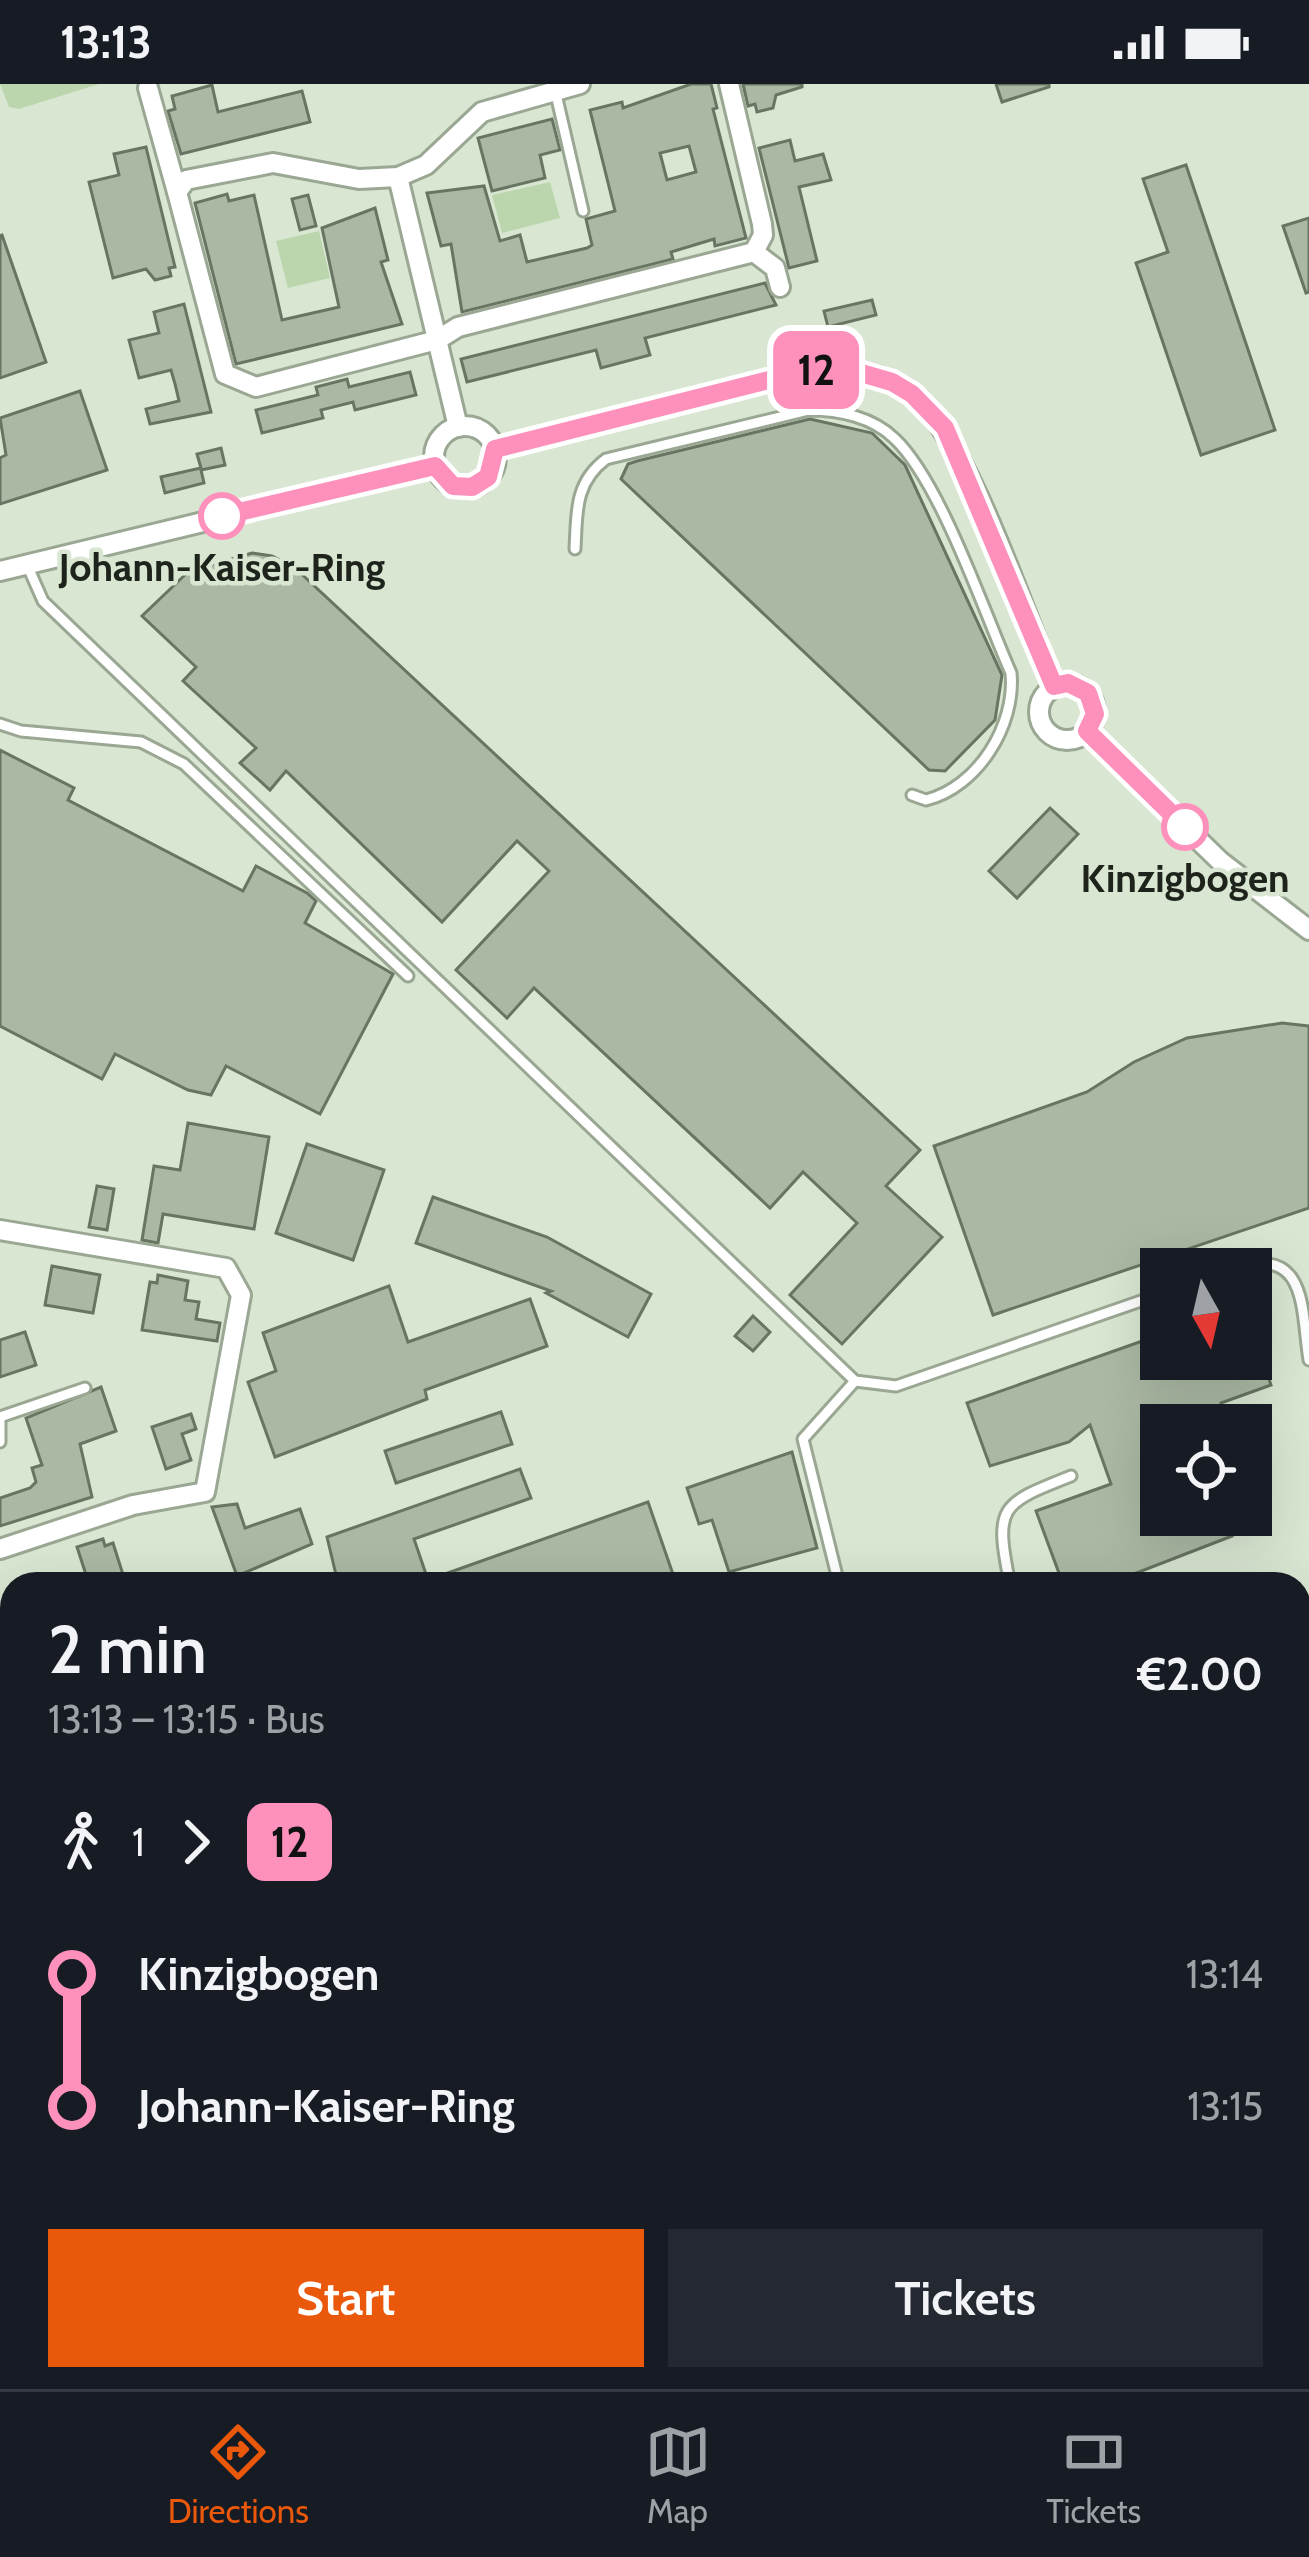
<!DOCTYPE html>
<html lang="en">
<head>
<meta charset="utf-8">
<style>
  body { margin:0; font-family:Cabin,sans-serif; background:#242831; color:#f1f3f6; height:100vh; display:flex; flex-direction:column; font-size:45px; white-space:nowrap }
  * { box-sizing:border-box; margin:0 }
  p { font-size:39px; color:#9ea1a6 }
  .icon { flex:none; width:66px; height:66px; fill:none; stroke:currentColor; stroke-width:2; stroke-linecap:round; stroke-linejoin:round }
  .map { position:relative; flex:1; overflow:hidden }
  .sheet { position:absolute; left:0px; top:1488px; width:1311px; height:819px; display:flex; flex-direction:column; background:#171b24; border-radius:36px 36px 0 0; box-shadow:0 12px 48px #0002 }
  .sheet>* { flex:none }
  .badge { padding:0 24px; border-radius:18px; font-size:42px; line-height:78px }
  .needle { width:78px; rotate:172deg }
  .buttons { position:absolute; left:1140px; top:1164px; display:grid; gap:24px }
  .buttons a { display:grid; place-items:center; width:132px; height:132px; border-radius:0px; background:#171b24; box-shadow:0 12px 48px #0002; font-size:60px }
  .map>.badge { position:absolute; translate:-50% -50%; box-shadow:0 0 0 6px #fff }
  .legs { display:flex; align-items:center; gap:18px; height:132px; padding:0 48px; font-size:39px }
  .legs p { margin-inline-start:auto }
  .summary { display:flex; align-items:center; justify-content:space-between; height:204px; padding:0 48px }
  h1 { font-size:66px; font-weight:600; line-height:90px }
  .action { display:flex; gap:24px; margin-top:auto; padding:24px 48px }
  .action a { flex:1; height:138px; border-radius:0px; background:#ea580c; color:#fff; font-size:48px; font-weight:600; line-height:138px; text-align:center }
  .action a+a { background:#242831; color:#f1f3f6 }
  ul { padding:0 48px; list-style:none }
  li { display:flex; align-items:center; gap:42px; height:132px; font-size:45px }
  li i { display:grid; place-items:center; width:18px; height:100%; margin:0 15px; background:currentColor }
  li i::after { content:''; width:30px; height:30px; margin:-15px; border:9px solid; border-radius:50%; background:#171b24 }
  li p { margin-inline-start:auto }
  li:first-child i { background:linear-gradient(#0000 50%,currentColor 0) }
  li:last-child i { background:linear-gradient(currentColor 50%,#0000 0) }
  .status { display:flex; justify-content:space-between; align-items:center; height:84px; padding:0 60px; background:#171b24; direction:ltr }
  .status svg { height:33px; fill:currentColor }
  .menu { display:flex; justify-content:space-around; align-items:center; height:168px; border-top:3px solid #363941; background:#171b24; font-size:33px; color:#9ea1a6 }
  .menu a { display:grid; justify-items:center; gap:6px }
  .menu .current { color:#ea580c }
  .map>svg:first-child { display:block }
</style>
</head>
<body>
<div class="status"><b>13:13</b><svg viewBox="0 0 49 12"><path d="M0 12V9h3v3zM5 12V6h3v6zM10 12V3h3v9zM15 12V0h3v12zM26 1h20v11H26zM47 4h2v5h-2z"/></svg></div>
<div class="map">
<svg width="1309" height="2305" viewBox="0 0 1309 2305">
  <rect width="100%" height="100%" fill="#d9e7d2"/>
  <g fill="#bbd6ad">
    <polygon points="0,0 99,0 19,25 9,23"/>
    <polygon points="550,98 560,134 502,149 492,111"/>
    <polygon points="319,147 330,194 288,204 276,157"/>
  </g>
  <g fill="#abb9a4" stroke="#687562" stroke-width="3" fill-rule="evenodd">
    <path d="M691,0h20l6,24 -4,1 33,129 -31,8 -1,-7 -43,13 2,7 -211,53 -11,-68 -10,2 -14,-53 57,-7 16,55 20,-6 7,27 60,-14 5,-3 -6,-26 29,-8 -25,-101 32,-8 1,6zM689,62l7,26 -29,8 -7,-27z"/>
    <polygon points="743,0 802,0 802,3 776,11 773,24 757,28 755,20 748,22"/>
    <polygon points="996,0 1049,0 1049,3 1002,18"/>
    <polygon points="212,1 218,28 302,7 310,38 181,70 168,27 175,25 172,12"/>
    <polygon points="552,35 560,66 540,71 545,94 492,107 478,54"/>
    <polygon points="790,56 795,77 823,70 831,96 799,103 817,177 789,184 759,64"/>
    <polygon points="146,63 175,183 169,184 171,192 155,196 146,185 113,194 89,98 119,91 114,70"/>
    <polygon points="1186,81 1275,346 1201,371 1136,179 1168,168 1143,95"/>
    <polygon points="227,110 229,117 254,111 282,236 339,223 322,144 375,124 388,176 381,178 402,240 236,280 195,119"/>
    <polygon points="308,111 316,142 300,146 292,115"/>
    <polygon points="1309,134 1309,208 1306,209 1283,142"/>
    <polygon points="2,151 46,278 0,294 0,152"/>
    <polygon points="765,199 776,221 645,254 650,271 601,284 596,266 467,298 461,275"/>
    <polygon points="872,216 876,231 828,243 824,227"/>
    <polygon points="184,220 211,328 150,340 146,325 179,317 175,300 171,286 139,294 129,256 159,249 154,228"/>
    <polygon points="410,288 416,311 355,326 353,318 321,326 323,334 262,349 256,326 318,311 316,303 347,295 349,303"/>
    <polygon points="80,307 107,386 0,420 0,374 6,371 0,334"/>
    <polygon points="810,335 872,349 905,381 1002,591 995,636 945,687 929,686 621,395 628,380 637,377"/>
    <polygon points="221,364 225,381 201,386 204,399 165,409 161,393 201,384 197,370"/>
    <polygon points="252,469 272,472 295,484 920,1066 886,1102 942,1153 842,1260 790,1211 857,1139 803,1088 770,1124 534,904 507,934 456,886 549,787 517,757 442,838 286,687 270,706 240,679 256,664 183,597 196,583 142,532 189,487"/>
    <polygon points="0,666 74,704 68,716 243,807 256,782 307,809 316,817 305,839 393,890 320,1030 226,982 211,1011 188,1006 115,970 102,995 0,942"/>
    <polygon points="1050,724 1078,750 1017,814 989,787"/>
    <polygon points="1282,939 1309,942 1309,1124 993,1231 934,1062 1087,1008 1134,978 1187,954"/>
    <polygon points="188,1039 269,1053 254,1145 163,1130 158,1159 142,1156 154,1082 180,1086"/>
    <polygon points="307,1060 384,1086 353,1176 276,1149"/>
    <polygon points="97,1102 114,1105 107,1146 89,1143"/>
    <polygon points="433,1113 547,1153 651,1210 628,1253 546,1209 551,1207 416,1159"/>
    <polygon points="52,1182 100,1191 93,1229 45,1221"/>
    <polygon points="158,1191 188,1197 185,1216 199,1218 196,1235 220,1239 217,1257 142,1246 150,1198 157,1199"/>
    <polygon points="389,1202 408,1258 530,1215 547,1262 425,1306 427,1315 275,1373 248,1298 276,1287 263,1249"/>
    <polygon points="753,1232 770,1248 753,1267 735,1252"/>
    <polygon points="1161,1235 1161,1275 1262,1275 1271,1301 1221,1319 1228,1341 1161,1341 1161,1431 1225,1431 1232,1452 1108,1500 1063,1500 1036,1427 1111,1400 1090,1341 1069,1358 990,1382 967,1319 1148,1255 1143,1241"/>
    <polygon points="25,1248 36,1281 0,1293 0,1256"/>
    <polygon points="101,1303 116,1347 80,1360 92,1413 0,1442 0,1414 30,1404 36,1398 32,1384 42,1381 26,1334"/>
    <polygon points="501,1328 512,1360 396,1399 385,1367"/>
    <polygon points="191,1330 196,1345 182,1350 191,1376 166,1385 152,1343"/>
    <polygon points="792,1368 817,1464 729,1488 712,1436 699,1440 687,1404"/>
    <polygon points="520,1385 531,1414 414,1455 428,1496 648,1418 675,1496 360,1500 359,1492 338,1499 327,1453"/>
    <polygon points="237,1420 245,1444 300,1425 312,1460 237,1492 212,1423"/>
    <polygon points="103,1455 105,1462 113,1459 126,1500 89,1500 77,1463"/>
  </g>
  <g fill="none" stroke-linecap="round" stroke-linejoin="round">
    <defs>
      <g id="lane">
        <polyline points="555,6 583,127"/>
        <path d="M575,465c2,-36 -1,-66 31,-90l203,-49c30,0 64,7 86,29 46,44 89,173 116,234 5,52 -33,114 -85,127l-14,-5"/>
        <polyline points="28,483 43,517 855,1297 896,1302 1161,1210"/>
        <polyline points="0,640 21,647 141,658 184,680 408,892"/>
        <path d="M1233,1185c76,-26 68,43 76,91"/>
        <polyline points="0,1358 0,1333 85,1304"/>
        <polyline points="839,1500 803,1355 855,1297"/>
        <path d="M1010,1500c-16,-78 -10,-80 61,-108"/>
        <polyline points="768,2295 769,2305"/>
        <polyline points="1176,2295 1182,2305"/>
        <polyline points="1234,2295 1240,2305"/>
      </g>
      <g id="street">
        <polyline points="580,0 482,28 426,81 398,93 359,95 273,79 186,96 177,108 225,290 256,303 437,256 458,243 754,168 763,151 762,140 729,0"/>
        <polyline points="148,4 177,108"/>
        <polyline points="398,93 458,343"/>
        <polyline points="754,168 775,184 780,203"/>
        <circle cx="465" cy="373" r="31"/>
        <path d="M495,365l310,-78c36,-3 79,-1 108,23 54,45 112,220 141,292"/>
        <polyline points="0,487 435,382"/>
        <circle cx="1067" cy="628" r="28"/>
        <polyline points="1087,648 1220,777 1309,846"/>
        <polyline points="0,1146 226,1184 241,1211 205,1408 133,1421 0,1465"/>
        <polyline points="0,1593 12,1627"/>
        <polyline points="1299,1627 1309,1626"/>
        <polyline points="0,1700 12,1696"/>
        <polyline points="0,2032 12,2026"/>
        <polyline points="1299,2182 1309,2180"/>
        <polyline points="402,2295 407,2305"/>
        <polyline points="925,2305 957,2295"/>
      </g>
    </defs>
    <use href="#lane" stroke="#99a793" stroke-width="15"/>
    <use href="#street" stroke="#99a793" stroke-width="24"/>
    <use href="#lane" stroke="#fff" stroke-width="9"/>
    <use href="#street" stroke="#fff" stroke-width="18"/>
  </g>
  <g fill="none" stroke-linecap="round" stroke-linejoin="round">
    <defs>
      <polyline id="line-1" points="222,432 435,382 453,402 472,403 488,393 495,365 805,287 861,289 892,298 912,310 945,344 1054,602 1068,599 1088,609 1095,630 1087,647 1185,743"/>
    </defs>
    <use href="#line-1" stroke="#fff" stroke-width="27"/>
    <use href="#line-1" stroke="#fd91bc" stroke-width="18"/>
  </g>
  <g fill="#fff" stroke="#fd91bc" stroke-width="6">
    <circle cx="222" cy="432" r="21"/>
    <circle cx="1185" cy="743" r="21"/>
  </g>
  <g text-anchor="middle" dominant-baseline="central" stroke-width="9" stroke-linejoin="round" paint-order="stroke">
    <g font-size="39" font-weight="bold" fill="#1e241c" stroke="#d9e7d2">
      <text x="222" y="483">Johann-Kaiser-Ring</text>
      <text x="1185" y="794">Kinzigbogen</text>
    </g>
  </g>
</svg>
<div class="buttons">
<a><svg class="needle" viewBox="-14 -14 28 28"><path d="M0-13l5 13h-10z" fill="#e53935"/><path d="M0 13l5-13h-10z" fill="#9ea1a6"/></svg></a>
<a><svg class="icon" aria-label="locate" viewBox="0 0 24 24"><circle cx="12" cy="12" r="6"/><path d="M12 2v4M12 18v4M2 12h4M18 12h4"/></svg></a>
</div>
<b class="badge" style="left:816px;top:286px;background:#fd91bc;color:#111">12</b>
<section class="sheet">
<div class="summary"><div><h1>2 min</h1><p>13:13 – 13:15 · Bus</p></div><b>€2.00</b></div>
<div class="legs"><svg class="icon" aria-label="walk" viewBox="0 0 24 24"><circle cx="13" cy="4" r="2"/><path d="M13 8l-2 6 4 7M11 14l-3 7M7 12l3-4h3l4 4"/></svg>1<svg class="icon" aria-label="forward" viewBox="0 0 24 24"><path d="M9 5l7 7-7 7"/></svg><b class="badge" style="background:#fd91bc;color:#111">12</b></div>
<ul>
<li><i style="color:#fd91bc"></i><b>Kinzigbogen</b><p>13:14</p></li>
<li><i style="color:#fd91bc"></i><b>Johann-Kaiser-Ring</b><p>13:15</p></li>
</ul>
<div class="action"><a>Start</a><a>Tickets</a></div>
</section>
</div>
<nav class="menu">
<a class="current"><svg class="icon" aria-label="directions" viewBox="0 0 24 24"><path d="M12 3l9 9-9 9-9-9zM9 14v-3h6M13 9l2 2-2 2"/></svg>Directions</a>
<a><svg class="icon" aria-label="map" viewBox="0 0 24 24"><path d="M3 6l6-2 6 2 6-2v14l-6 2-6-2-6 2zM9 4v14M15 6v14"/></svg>Map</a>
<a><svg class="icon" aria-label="tickets" viewBox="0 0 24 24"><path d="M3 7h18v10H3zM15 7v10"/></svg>Tickets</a>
</nav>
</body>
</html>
